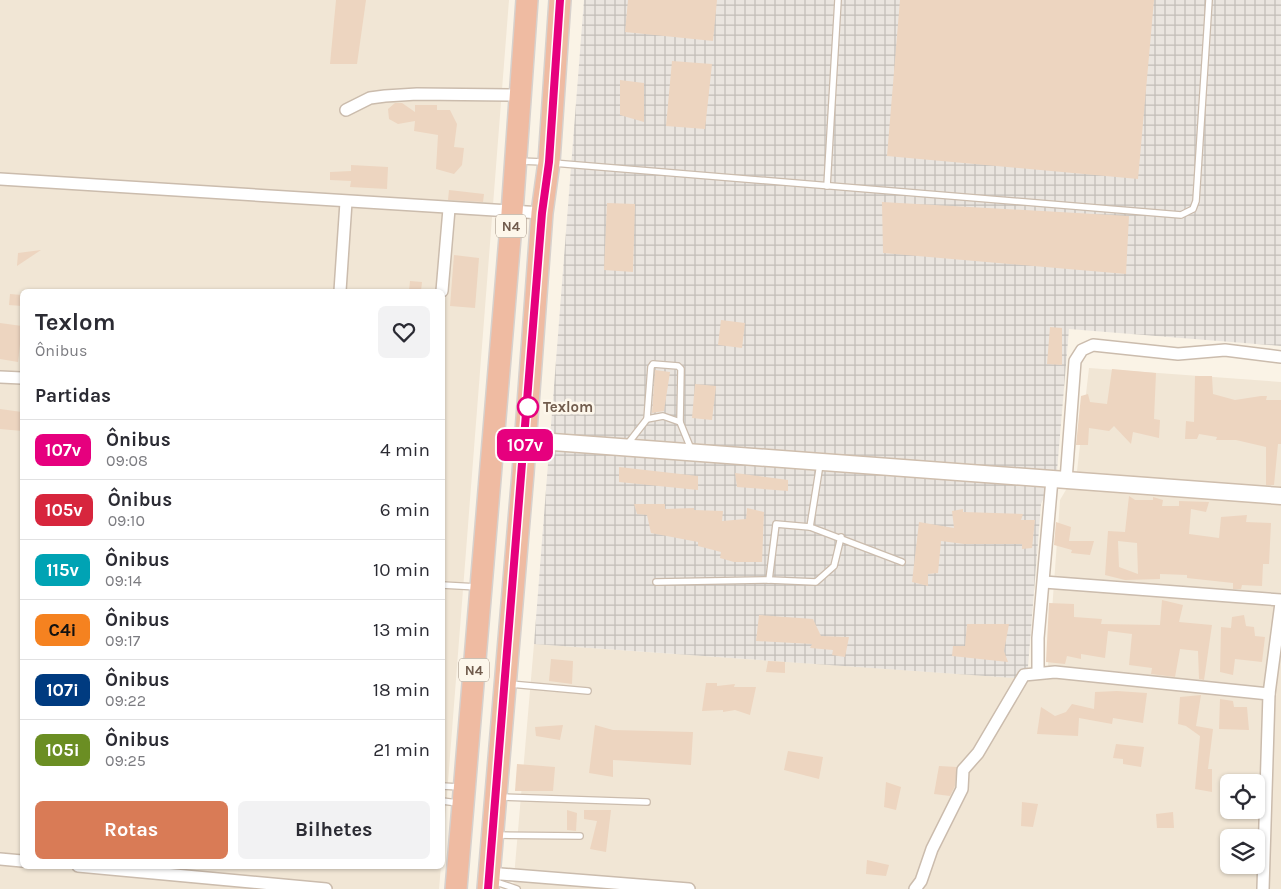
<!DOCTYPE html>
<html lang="pt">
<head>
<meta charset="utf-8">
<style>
  body { margin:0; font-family:Karla,sans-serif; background:#f2f2f3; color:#2b2b33; height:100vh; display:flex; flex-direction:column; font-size:19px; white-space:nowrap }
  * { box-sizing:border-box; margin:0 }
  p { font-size:16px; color:#7c7c81 }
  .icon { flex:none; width:28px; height:28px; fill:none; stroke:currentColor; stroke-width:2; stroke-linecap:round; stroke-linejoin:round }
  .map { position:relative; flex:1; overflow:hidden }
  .panel { position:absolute; left:20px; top:289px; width:425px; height:580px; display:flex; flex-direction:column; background:#fff; border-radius:8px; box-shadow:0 1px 4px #0004 }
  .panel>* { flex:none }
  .badge { padding:0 10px; border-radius:8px; font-size:18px; line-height:32px }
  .buttons { position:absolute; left:1220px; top:774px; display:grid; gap:10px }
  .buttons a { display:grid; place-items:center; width:45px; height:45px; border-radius:8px; background:#fff; box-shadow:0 1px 4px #0004; font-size:25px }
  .map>.badge { position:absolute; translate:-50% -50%; box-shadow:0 0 0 2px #fff }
  h2 { padding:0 15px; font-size:19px; line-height:45px }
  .round { display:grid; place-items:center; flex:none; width:52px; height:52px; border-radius:8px; background:#f2f2f3 }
  .summary { display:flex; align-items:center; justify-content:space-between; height:85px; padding:0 15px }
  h1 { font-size:24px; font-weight:700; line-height:38px }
  .action { display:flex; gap:10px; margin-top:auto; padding:10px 15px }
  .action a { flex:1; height:58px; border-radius:8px; background:#d97b56; color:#fff; font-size:20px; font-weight:700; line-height:58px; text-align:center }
  .action a+a { background:#f2f2f3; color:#2b2b33 }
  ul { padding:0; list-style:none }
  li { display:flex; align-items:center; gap:15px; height:60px; padding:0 15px; border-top:1px solid #e1e1e2 }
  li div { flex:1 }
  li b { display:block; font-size:19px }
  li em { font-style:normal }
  li .badge { min-width:55px; font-weight:700; text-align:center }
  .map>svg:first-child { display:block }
</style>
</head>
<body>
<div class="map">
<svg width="1281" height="889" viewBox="0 0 1281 889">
  <defs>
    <pattern id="industrial-grid" width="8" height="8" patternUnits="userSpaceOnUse" patternTransform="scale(1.25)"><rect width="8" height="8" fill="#eae5df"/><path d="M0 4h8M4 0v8" fill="none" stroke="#c2bdb7"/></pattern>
  </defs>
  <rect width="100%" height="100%" fill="#faf3e6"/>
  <g fill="#f1e6d5" fill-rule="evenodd">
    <polygon points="0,0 509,0 443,846 442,291 22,291 22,866 441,866 439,889 0,889"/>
    <path d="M1089,368l192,14v507h-768l21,-245 513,36 13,-180 17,-29zM1229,782h27v28h-27zM1229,838h27v27h-27z"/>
  </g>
  <polygon fill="url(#industrial-grid)" points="584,0 1281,0 1281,346 1069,329 1057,471 1041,504 1027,679 534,644"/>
  <g fill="#edd5c0" fill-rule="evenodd">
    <polygon points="336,0 366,0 357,64 330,64"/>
    <polygon points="628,0 717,0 713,41 625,32"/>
    <polygon points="900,0 1154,0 1138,179 887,156"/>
    <polygon points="672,61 712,64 705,129 666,126"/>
    <polygon points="620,80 644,83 644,122 620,115"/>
    <polygon points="395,103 402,103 415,112 415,105 437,105 437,110 450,110 457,124 454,147 464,148 462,165 454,174 436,169 438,135 414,131 415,121 398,124 389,119 388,109"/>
    <polygon points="351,165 388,167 387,189 350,187 351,181 330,180 330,172 351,171"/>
    <polygon points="449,190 484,194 483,202 448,200"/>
    <polygon points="882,202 1129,216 1126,274 883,253"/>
    <polygon points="607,203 635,204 633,272 604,270"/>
    <polygon points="41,250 17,266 18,253"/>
    <polygon points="454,255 479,258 475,308 450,306"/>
    <polygon points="410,281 422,282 421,291 409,291"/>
    <polygon points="10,294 22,295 22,306 9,305"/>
    <polygon points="721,320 745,323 742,348 718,345"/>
    <polygon points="0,323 22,326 18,362 0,359"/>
    <polygon points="1050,327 1062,328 1062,365 1047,364"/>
    <polygon points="1112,369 1156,373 1154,419 1160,420 1159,438 1133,432 1131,444 1114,426 1109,431 1089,428 1088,445 1076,445 1081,396 1088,394 1090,402 1107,404"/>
    <polygon points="655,370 670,372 664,411 652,413"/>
    <polygon points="1195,376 1212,376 1213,394 1235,400 1261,396 1267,396 1266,400 1281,400 1281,444 1278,444 1274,485 1266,485 1266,447 1236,440 1216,440 1217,437 1199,434 1197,439 1185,439 1186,421 1194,422"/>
    <polygon points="695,384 716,386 712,420 692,418"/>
    <polygon points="0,409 22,412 22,431 0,429"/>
    <polygon points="619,467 698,476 698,490 619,482"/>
    <polygon points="735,473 788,480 788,491 737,487"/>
    <path d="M1129,496l6,4h18v-3l10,3 -1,6h17v-5l30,1 -3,10 -15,-3 -2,25 30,4 2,-21 26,-2 -1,7 25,1 -2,41h-6l-1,22 -20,-1 -1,4h-8v-6l-46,-5v-3l-27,-1v5l-35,1 -20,-5 3,-44 17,1zM1118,541l19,2 1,31 -19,-7z"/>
    <polygon points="634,504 665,504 665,509 694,508 694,510 723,511 722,521 746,519 747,508 764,512 762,562 734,562 720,558 721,552 698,546 698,542 651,533 647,515 637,514"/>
    <polygon points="963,509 963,512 1023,514 1021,520 1035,520 1032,548 1022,549 1022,544 964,544 941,541 938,573 928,574 928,586 912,582 919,522 954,528 952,511"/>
    <polygon points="1056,522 1071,527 1069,541 1094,541 1090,555 1071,553 1072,550 1054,545"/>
    <polygon points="1162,600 1183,605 1179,622 1212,625 1204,680 1199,679 1198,651 1180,649 1175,677 1151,674 1152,668 1129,665 1132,634 1108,631 1105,658 1081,654 1081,659 1067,656 1065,664 1046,662 1049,603 1074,604 1074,617 1102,619 1101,624 1160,625"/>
    <polygon points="759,615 813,619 821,636 849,637 845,657 832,655 833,650 810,648 812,644 756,641"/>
    <polygon points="1244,615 1246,626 1254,627 1255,636 1265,637 1262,662 1235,659 1233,675 1220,672 1221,627 1231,628 1232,617"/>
    <polygon points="967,624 1009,624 1004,651 1008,662 952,656 953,646 965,646"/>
    <polygon points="551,659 573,661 572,684 549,681"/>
    <polygon points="768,661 785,662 785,673 766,672"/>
    <polygon points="706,683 717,683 717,686 735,684 734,687 756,687 750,715 735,710 723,712 723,710 702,711"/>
    <polygon points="1117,691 1147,693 1143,723 1113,718 1112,724 1079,718 1078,736 1037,734 1041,707 1055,716 1066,712 1072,704 1094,709 1095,692"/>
    <polygon points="1201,695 1196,726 1213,729 1208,769 1212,769 1212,792 1195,789 1200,736 1186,726 1178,724 1180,697"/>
    <polygon points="1220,699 1233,701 1234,707 1247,707 1249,730 1219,729"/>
    <polygon points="563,725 560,740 536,736 535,727"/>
    <polygon points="595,725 613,730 693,732 691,765 613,760 613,777 589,773"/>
    <polygon points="1116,744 1144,747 1141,767 1123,764 1123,759 1113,758"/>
    <polygon points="788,751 823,757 819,779 784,770"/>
    <polygon points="517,764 555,767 553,791 515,791"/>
    <polygon points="939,766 957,767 955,786 950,796 934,794"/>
    <polygon points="886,782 901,787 896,810 884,807"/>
    <polygon points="1022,802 1038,804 1033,827 1021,826"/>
    <polygon points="567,810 577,813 576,831 567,830"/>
    <polygon points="584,810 611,810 606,852 590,849 597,821 584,819"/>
    <polygon points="1173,812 1174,828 1157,828 1156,814"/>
    <polygon points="867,860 889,865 886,876 866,874"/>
  </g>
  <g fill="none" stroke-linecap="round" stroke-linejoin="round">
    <defs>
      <g id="lane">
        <polyline points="519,161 544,162"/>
        <polyline points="553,163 1181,215 1193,209 1196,201 1209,0"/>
        <polyline points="827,186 838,0"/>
        <polyline points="647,419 651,367 653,364 678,366 681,369 680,422"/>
        <polyline points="626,446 647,419 663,416 680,422 691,449"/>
        <polyline points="820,464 810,527 902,562"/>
        <polyline points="769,580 776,524 810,527"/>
        <polyline points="656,582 769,580 816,582 834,566 841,537"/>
        <polyline points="442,585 478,587"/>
        <polyline points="510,684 588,691"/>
        <polyline points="442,786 460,787"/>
        <polyline points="500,797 647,802"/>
        <polyline points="442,801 458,803"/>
        <polyline points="496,835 580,836"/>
        <polyline points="493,881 517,889"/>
      </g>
      <g id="street">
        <polyline points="346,110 370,98 385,96 417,94 519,95"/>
        <polyline points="0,179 542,213"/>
        <polyline points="340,291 346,202"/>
        <polyline points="442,291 449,209"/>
        <polyline points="0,377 22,378"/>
        <polyline points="1066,480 1075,361 1082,350 1093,345 1178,354 1225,350 1281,357"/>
        <polyline points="1044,582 1281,600"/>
        <polyline points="1038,673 1038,638 1052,479"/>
        <polyline points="0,859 22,861"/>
        <polyline points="78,866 326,889"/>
        <polyline points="488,873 689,889"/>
        <polyline points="915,889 921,881 932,849 962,789 963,770 978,753 1024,675 1055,672 1269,694"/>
        <polyline points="1263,889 1269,694 1281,603"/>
      </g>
      <polyline id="secondary" points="494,435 526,440 1281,496"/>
      <g id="highway">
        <polyline points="456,889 512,213 527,0"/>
        <polyline points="488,889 523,473 542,213 549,162 560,0"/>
      </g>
    </defs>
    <use href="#lane" stroke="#cbbcad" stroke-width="8"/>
    <use href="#street" stroke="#cbbcad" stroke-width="14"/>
    <use href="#secondary" stroke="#cfbead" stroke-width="19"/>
    <use href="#highway" stroke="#d7d1cd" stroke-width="24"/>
    <use href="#lane" stroke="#fff" stroke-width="5.5"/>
    <use href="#street" stroke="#fff" stroke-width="11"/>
    <use href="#secondary" stroke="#fff" stroke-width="16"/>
    <use href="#highway" stroke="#efbba2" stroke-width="21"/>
  </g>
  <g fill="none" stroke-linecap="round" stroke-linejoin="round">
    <defs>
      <polyline id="line" points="488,889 542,213 549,162 560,0"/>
    </defs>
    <use href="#line" stroke="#fff" stroke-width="11"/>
    <use href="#line" stroke="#e6007e" stroke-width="8"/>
  </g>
  <circle fill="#fff" stroke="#e6007e" stroke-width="2.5" cx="528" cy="407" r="10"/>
  <g text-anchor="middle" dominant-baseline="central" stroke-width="5" stroke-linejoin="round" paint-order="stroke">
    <g fill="#fdf7eb" stroke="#9b8a7c" stroke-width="1">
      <rect x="496" y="214.5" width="30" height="23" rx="4"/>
      <rect x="459" y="658.5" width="30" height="23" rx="4"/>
    </g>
    <g font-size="14" font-weight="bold" fill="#715c4d">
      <text x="511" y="226">N4</text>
      <text x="474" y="670">N4</text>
    </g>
    <g font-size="15" font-weight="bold" fill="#715c4d" stroke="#fdf7eb" text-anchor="start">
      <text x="543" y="407">Texlom</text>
    </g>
  </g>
</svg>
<div class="buttons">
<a><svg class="icon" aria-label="locate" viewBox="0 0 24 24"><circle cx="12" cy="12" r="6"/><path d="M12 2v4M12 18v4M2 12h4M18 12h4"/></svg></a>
<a><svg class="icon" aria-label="layers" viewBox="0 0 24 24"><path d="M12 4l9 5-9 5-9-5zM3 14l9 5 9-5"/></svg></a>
</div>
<b class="badge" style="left:525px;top:445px;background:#e6007e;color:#fff">107v</b>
<section class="panel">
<div class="summary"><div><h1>Texlom</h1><p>Ônibus</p></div><a class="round"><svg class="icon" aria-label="heart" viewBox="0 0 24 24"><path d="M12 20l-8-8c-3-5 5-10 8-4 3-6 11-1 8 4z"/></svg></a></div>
<h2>Partidas</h2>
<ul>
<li><span class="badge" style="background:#e6007e;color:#fff">107v</span><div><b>Ônibus</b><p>09:08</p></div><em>4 min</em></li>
<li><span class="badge" style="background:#d7263d;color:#fff">105v</span><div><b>Ônibus</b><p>09:10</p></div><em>6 min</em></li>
<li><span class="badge" style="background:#00a3b4;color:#fff">115v</span><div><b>Ônibus</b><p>09:14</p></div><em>10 min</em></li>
<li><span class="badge" style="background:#f58220;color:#111">C4i</span><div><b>Ônibus</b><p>09:17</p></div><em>13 min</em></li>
<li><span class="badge" style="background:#003b80;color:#fff">107i</span><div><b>Ônibus</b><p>09:22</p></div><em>18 min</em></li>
<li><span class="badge" style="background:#6b8e23;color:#fff">105i</span><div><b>Ônibus</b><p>09:25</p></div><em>21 min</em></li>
</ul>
<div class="action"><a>Rotas</a><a>Bilhetes</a></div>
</section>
</div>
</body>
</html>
